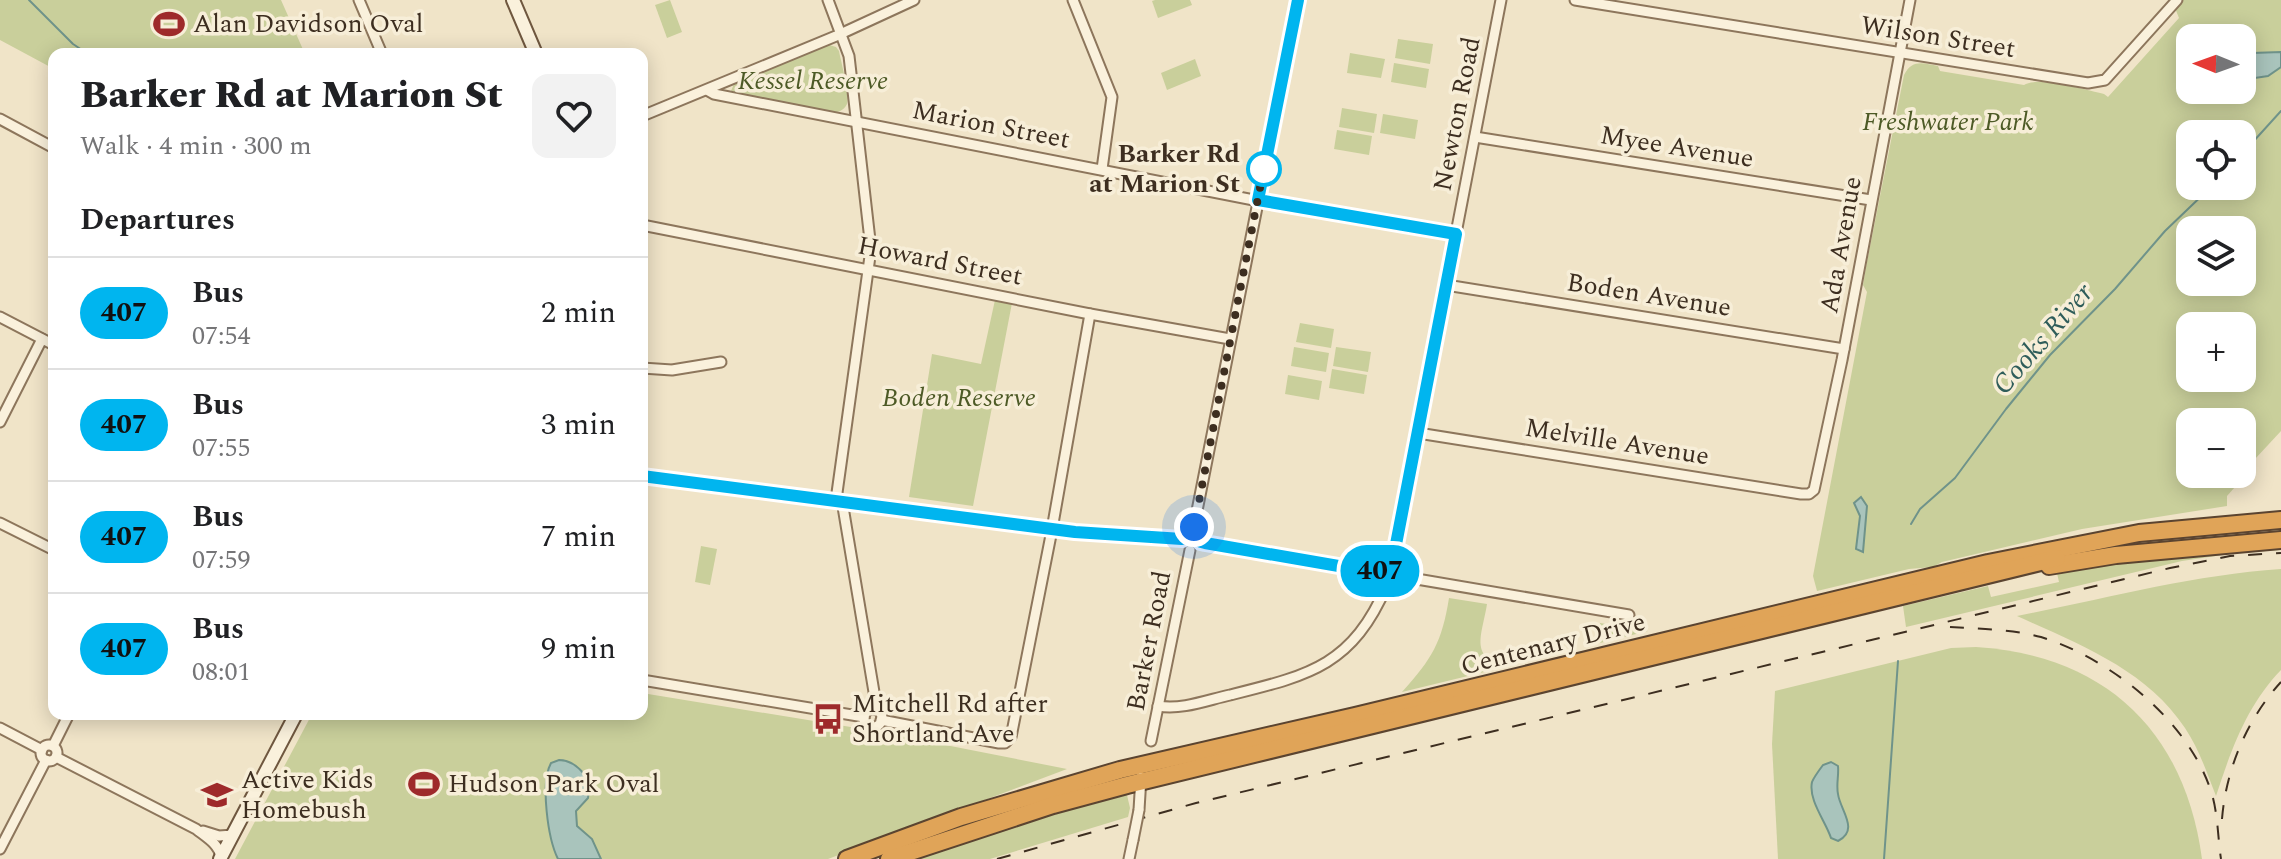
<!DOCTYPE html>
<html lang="en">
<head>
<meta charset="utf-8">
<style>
  body { margin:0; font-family:Spectral,serif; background:#f2f2f2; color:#202124; height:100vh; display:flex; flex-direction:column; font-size:30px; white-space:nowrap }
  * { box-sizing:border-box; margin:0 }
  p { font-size:26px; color:#757577 }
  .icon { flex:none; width:44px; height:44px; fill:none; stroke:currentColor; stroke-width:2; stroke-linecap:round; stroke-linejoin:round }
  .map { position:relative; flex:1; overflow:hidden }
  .drawer { position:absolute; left:48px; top:48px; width:600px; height:672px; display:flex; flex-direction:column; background:#fff; border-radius:16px; box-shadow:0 4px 20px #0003 }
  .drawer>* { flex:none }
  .badge { padding:0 16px; border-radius:26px; font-size:28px; line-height:52px }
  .needle { width:52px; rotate:271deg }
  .buttons { position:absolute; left:2176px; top:24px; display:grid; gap:16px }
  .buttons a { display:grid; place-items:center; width:80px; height:80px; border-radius:16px; background:#fff; box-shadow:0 4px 20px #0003; font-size:40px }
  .you { position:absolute; width:40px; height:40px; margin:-20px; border:6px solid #fff; border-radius:50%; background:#1a73e8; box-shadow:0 0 0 12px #1a73e833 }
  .map>.badge { position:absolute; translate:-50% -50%; box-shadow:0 0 0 4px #fff }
  h2 { padding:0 32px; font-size:30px; line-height:72px }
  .round { display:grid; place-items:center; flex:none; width:84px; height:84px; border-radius:16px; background:#f2f2f2 }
  .summary { display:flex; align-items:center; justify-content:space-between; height:136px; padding:0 32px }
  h1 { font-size:38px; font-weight:800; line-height:60px }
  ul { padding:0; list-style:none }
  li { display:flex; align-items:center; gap:24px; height:112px; padding:0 32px; border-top:2px solid #e0e0e0 }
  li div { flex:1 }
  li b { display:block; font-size:30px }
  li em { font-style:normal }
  li .badge { min-width:88px; font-weight:700; text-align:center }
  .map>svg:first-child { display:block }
</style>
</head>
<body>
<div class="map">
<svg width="2281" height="859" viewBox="0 0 2281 859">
  <rect width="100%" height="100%" fill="#f0e4c8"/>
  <g fill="#c9cf9b" fill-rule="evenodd">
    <polygon points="0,0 281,0 305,54 54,54 54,69 0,40"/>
    <polygon points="670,0 682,32 667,38 655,5"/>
    <polygon points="1155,0 1190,0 1192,5 1158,18 1152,1"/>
    <path d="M2183,0h98v431l-39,42v-51h-52v52h51l2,4 -16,18v10l-145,23 -140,33 -9,5 -24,2 -92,22 -4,-15 54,-284 -4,-7 3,-18 38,-192c8,-16 19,-12 34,-9l2,5 84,14c13,-9 62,5 80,9l4,3 71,-79 -4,-10zM2190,38h52v52h-52zM2190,134h52v52h-52zM2190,230h52v52h-52zM2190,326h52v52h-52z"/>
    <polygon points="1398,39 1433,44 1430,64 1395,58"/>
    <path d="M826,44l10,3 3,4c2,11 11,43 8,53 -3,7 -10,8 -16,10l-100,-23 3,-7z"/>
    <polygon points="1350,53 1385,59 1381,78 1347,73"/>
    <polygon points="1195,59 1201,76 1167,90 1161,73"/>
    <polygon points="1394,63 1429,69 1426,88 1391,82"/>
    <polygon points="1342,108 1377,114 1374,133 1339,127"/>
    <polygon points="1383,114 1418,120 1415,139 1380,133"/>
    <polygon points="1337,130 1372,136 1369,155 1334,149"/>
    <polygon points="995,300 1012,303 973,506 909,497 932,354 981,364"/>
    <polygon points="1300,323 1334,329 1331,348 1296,342"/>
    <polygon points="1294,347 1329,353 1326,372 1291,366"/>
    <polygon points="1336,347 1371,352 1368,372 1333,366"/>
    <polygon points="1332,369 1367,375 1364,394 1329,388"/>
    <polygon points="1288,375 1322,381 1319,400 1285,394"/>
    <polygon points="701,546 717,549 710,585 695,582"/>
    <polygon points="2281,548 2281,550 2236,553 2182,561 1906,627 1903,606 1988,586 1991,597 2059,582 2056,569 2174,553"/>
    <path d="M2281,569v101c-34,35 -50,80 -65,126 -9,-23 -17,-47 -31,-68 -39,-59 -107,-84 -168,-112 87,-17 175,-41 264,-47z"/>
    <path d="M1449,598l38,6c-5,32 -19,55 22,62l-107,26c30,-33 40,-50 47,-94z"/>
    <polygon points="1600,623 1648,631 1596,644"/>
    <path d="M1976,647c129,8 209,84 226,212h-424l-6,-115 3,-53 176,-43z"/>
    <polygon points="642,693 869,730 1067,769 828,859 235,859 312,714 642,714"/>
    <polygon points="1127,795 1130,808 1128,817 990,859 911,859 997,828"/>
  </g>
  <g fill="#a9c4bc" stroke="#6f938a" stroke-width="2">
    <polygon points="2281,52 2281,67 2268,76 2255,78 2248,72 2248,60 2252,53"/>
    <polygon points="1861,497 1867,506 1863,552 1856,549 1860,516 1854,503"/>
    <path d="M559,760c14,0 24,11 31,22l-2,16 -12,13 1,15 15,13 9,20h-43c-10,-20 -18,-76 -7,-96z"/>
    <path d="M1831,762l7,4c1,9 -2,19 0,28 2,16 22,36 0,47l-7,-3c-5,-16 -23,-38 -19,-56 2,-5 8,-13 11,-17z"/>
  </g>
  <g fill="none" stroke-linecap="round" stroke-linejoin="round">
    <g stroke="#6f938a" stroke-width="2">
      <polyline points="29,0 73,44 88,54"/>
      <polyline points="2242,154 2281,111"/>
      <polyline points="1911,524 1920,509 1955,478 2006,409 2050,355 2115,289 2165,231 2212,186"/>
      <polyline points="1884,859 1898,661"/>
    </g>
    <defs>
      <g id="street">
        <polyline points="359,0 382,54"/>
        <polyline points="828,0 849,56 871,249 836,500"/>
        <polyline points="1073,0 1112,97 1102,169"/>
        <polyline points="1575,0 2088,83 2105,80 2177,0"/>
        <polyline points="707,90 714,94 1269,203 1456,234"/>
        <polyline points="642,116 836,36 914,0"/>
        <polyline points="0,119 54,148"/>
        <polyline points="1475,137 1871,200"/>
        <polyline points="642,225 1090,314 1230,339"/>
        <polyline points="1446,285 1844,349"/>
        <polyline points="0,317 54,345"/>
        <polyline points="642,368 672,370 721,362"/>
        <polyline points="0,422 42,339"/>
        <polyline points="1418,433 1801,494 1809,494 1814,490 1842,360 1910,0"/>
        <polyline points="642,476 1075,532 1182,539"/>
        <polyline points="842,501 874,692 875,709"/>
        <polyline points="0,523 54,550"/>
        <polyline points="1193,531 1298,0"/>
        <polyline points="1201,542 1379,573"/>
        <polyline points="1392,565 1501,0"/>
        <polyline points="1399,576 1629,615"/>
        <polyline points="642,680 864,717"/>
        <path d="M1158,706c25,4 49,-6 72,-11 80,-20 122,-29 157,-110"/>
        <circle cx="873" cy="718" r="9"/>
        <polyline points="881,720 999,743 1005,743 1011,737 1051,535 1090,314"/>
        <polyline points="0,728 42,750"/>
        <polyline points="1151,741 1190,550"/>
        <circle cx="49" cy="753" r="8"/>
        <polyline points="53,746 69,714"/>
        <path d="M56,757l140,72c10,8 23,15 25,28"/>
        <polyline points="1139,810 1141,777"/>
        <polyline points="203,831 219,836 233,835"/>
        <polyline points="0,849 46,760"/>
        <polyline points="1129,859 1133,840"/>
      </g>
      <g id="secondary">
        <polyline points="513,0 536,54"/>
        <polyline points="220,859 296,714"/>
      </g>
      <g id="highway">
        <polyline points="2049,566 2116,555 2281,540"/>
        <polyline points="847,859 961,817 1120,770 1355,716 1988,563 2139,533 2281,520"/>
        <polyline points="889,859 1053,805 1127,785 2057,558"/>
      </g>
    </defs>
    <use href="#street" stroke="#8d765c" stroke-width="13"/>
    <use href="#secondary" stroke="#6f573f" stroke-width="16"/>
    <use href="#highway" stroke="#5b4430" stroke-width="20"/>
    <use href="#street" stroke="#faf1dc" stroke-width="9"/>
    <use href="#secondary" stroke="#faf1dc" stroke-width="12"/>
    <use href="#highway" stroke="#e0a458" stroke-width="16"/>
    <g stroke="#3d2e20" stroke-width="2" stroke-dasharray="14 14" stroke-linecap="butt">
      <path d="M1950,627c30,2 61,2 91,10 71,22 152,87 172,161 5,20 5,41 8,61"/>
      <path d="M2222,819c4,-50 25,-100 59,-137"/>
      <polyline points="997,859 1196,803 2170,568 2230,556 2281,553"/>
    </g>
    <defs>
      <polyline id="street-bridge" points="1133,840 1139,810"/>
    </defs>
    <use href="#street-bridge" stroke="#8d765c" stroke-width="13" stroke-linecap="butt"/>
    <use href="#street-bridge" stroke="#faf1dc" stroke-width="9"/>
  </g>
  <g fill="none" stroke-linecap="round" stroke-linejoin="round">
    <defs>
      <polyline id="line" points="642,476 1075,532 1182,539 1187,532 1199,534 1201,542 1205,543 1379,573 1385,566 1392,565 1456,234 1258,200 1298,0"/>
    </defs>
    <use href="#line" stroke="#fff" stroke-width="18"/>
    <use href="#line" stroke="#00b5ef" stroke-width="12"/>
    <polyline stroke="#3d2e20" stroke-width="8" stroke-dasharray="0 14.4" points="1194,527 1265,162 1264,169"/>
  </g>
  <defs>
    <symbol id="stadium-bare" viewBox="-9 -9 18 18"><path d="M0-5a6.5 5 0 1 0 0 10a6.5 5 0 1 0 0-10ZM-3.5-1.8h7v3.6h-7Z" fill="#9e2a2b" stroke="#f7eed8" stroke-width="2.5" paint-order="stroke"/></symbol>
    <symbol id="bus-bare" viewBox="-9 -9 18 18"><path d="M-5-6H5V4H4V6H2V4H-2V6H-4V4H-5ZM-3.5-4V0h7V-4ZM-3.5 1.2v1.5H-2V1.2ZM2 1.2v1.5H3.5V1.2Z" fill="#9e2a2b" stroke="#f7eed8" stroke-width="2.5" paint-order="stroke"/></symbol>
    <symbol id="school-bare" viewBox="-9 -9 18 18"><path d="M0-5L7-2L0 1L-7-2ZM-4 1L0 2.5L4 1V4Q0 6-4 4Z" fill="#9e2a2b" stroke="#f7eed8" stroke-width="2.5" paint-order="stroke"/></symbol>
  </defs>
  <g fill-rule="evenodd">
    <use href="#stadium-bare" x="147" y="2" width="44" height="44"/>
    <use href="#bus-bare" x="806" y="697" width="44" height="44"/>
    <use href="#stadium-bare" x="402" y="762" width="44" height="44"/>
    <use href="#school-bare" x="195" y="773" width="44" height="44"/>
  </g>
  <circle fill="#fff" stroke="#00b5ef" stroke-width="4" cx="1264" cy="169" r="16"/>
  <g text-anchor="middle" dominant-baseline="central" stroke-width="7" stroke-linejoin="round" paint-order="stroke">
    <g font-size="26" fill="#3d2e20" stroke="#f7eed8" text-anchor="start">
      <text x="193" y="24">Alan Davidson Oval</text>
      <text x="852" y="704">Mitchell Rd after<tspan x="852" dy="30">Shortland Ave</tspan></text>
      <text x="241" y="780">Active Kids<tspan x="241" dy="30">Homebush</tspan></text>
      <text x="448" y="784">Hudson Park Oval</text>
    </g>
    <g font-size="26" fill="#3d2e20" stroke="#f7eed8">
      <text transform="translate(1938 37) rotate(9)">Wilson Street</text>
      <text transform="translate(1457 114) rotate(-79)">Newton Road</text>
      <text transform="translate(991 125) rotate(11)">Marion Street</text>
      <text transform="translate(1677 147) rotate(9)">Myee Avenue</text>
      <text transform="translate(1841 245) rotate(-80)">Ada Avenue</text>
      <text transform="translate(940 261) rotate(11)">Howard Street</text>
      <text transform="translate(1649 295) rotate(9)">Boden Avenue</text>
      <text transform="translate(1617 442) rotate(9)">Melville Avenue</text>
      <text transform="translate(1149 641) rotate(-79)">Barker Road</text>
      <text transform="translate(1553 644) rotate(-14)">Centenary Drive</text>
    </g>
    <g font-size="26" font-style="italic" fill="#4d5a26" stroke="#f7eed8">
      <text x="813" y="81">Kessel Reserve</text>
      <text x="1948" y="122">Freshwater Park</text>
      <text x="959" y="398">Boden Reserve</text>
    </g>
    <g font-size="26" font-weight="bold" fill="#3d2e20" stroke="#f7eed8" text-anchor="end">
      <text x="1240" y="154">Barker Rd<tspan x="1240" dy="30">at Marion St</tspan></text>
    </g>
    <g font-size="28" font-style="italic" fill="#2f5d5a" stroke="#f7eed8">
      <text transform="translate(2043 339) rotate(-49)">Cooks River</text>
    </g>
  </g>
</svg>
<div class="buttons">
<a><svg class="needle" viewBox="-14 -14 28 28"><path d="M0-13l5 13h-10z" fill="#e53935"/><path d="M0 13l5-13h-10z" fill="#757577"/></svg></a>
<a><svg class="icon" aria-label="locate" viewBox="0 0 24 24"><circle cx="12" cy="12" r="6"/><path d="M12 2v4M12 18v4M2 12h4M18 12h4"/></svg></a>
<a><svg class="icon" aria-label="layers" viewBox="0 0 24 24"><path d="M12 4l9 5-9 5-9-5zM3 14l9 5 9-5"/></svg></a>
<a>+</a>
<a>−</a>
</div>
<div class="you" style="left:1194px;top:527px"></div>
<b class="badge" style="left:1380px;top:571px;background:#00b5ef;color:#111">407</b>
<section class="drawer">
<div class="summary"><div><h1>Barker Rd at Marion St</h1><p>Walk · 4 min · 300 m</p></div><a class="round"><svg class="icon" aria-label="heart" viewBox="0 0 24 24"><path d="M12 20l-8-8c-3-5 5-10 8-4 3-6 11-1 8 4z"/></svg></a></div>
<h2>Departures</h2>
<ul>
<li><span class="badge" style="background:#00b5ef;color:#111">407</span><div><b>Bus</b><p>07:54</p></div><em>2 min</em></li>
<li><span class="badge" style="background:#00b5ef;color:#111">407</span><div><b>Bus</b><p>07:55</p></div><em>3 min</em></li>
<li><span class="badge" style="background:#00b5ef;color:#111">407</span><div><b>Bus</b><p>07:59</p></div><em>7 min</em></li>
<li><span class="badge" style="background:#00b5ef;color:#111">407</span><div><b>Bus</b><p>08:01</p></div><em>9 min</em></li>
</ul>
</section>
</div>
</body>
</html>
